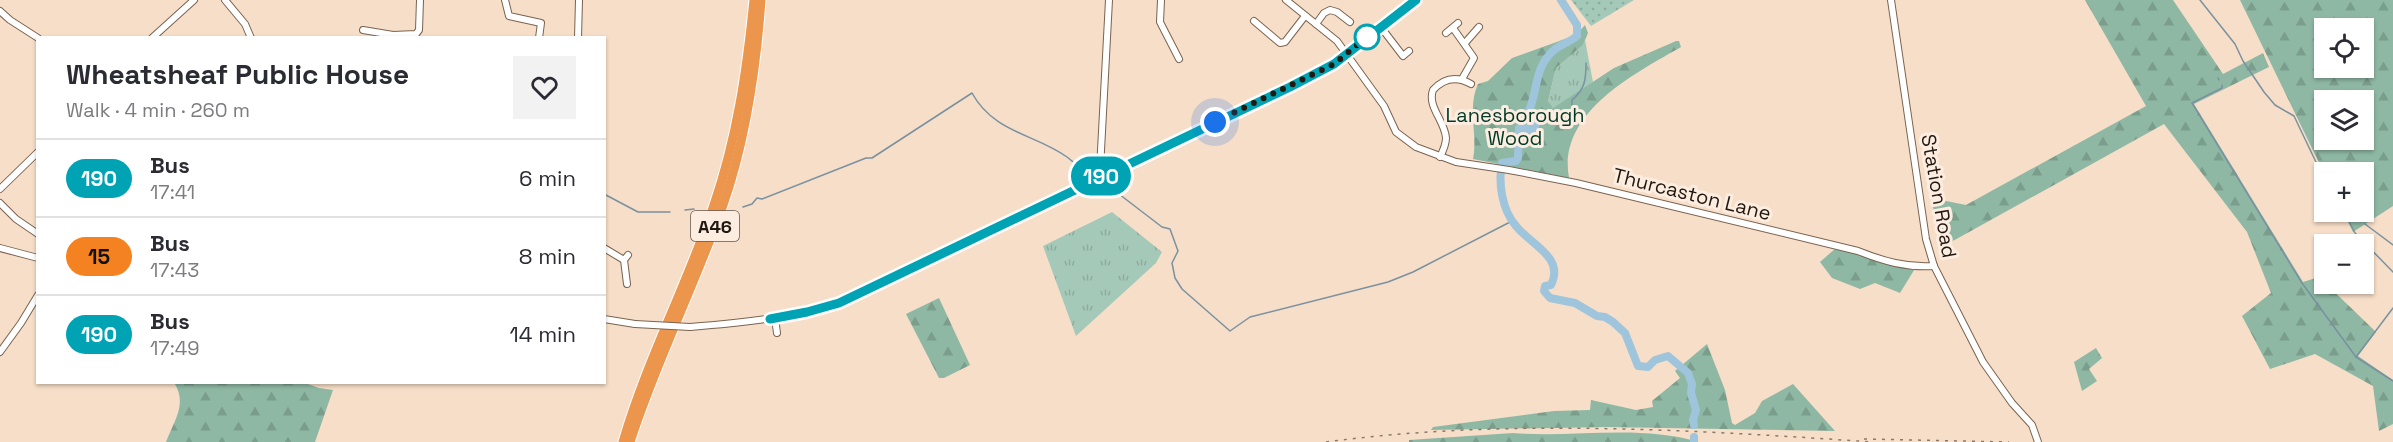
<!DOCTYPE html>
<html lang="en">
<head>
<meta charset="utf-8">
<style>
  body { margin:0; font-family:"Space Grotesk",sans-serif; background:#f2f2f3; color:#2b2b33; height:100vh; display:flex; flex-direction:column; font-size:22px; white-space:nowrap }
  * { box-sizing:border-box; margin:0 }
  p { font-size:20px; color:#7c7c81 }
  .icon { flex:none; width:33px; height:33px; fill:none; stroke:currentColor; stroke-width:2; stroke-linecap:round; stroke-linejoin:round }
  .map { position:relative; flex:1; overflow:hidden }
  .side { position:absolute; left:36px; top:36px; width:570px; height:348px; display:flex; flex-direction:column; background:#fff; border-radius:0px; box-shadow:0 2px 4px #0004 }
  .side>* { flex:none }
  .badge { padding:0 12px; border-radius:20px; font-size:21px; line-height:39px }
  .fabs { position:absolute; left:2314px; top:18px; display:grid; gap:12px }
  .fabs a { display:grid; place-items:center; width:60px; height:60px; border-radius:0px; background:#fff; box-shadow:0 2px 4px #0004; font-size:30px }
  .you { position:absolute; width:30px; height:30px; margin:-15px; border:4px solid #fff; border-radius:50%; background:#1a73e8; box-shadow:0 0 0 9px #1a73e833 }
  .map>.badge { position:absolute; translate:-50% -50%; box-shadow:0 0 0 3px #fff }
  .round { display:grid; place-items:center; flex:none; width:63px; height:63px; border-radius:0px; background:#f2f2f3 }
  .summary { display:flex; align-items:center; justify-content:space-between; height:102px; padding:0 30px }
  h1 { font-size:28px; font-weight:700; line-height:45px }
  ul { padding:0; list-style:none }
  li { display:flex; align-items:center; gap:18px; height:78px; padding:0 30px; border-top:2px solid #e1e1e2 }
  li div { flex:1 }
  li b { display:block; font-size:22px }
  li em { font-style:normal }
  li .badge { min-width:66px; font-weight:700; text-align:center }
  .map>svg:first-child { display:block }
</style>
</head>
<body>
<div class="map">
<svg width="2393" height="442" viewBox="0 0 2393 442">
  <defs>
    <pattern id="grass-tufts" width="24" height="20" patternUnits="userSpaceOnUse" patternTransform="scale(1.5)"><rect width="24" height="20" fill="#a5c9b8"/><path d="M3 7l-1-3M5 7V3M7 7l1-3M15 17l-1-3M17 17v-4M19 17l1-3" fill="none" stroke="#8eac9d"/></pattern>
    <pattern id="forest-firs" width="22" height="20" patternUnits="userSpaceOnUse" patternTransform="scale(1.5)"><rect width="22" height="20" fill="#8eb8a4"/><path d="M5 1l3.5 6h-7zM16 11l3.5 6h-7z" fill="#7a9d8c"/></pattern>
    <pattern id="garden-dots" width="8" height="8" patternUnits="userSpaceOnUse" patternTransform="scale(1.5)"><rect width="8" height="8" fill="#a5c9b8"/><path d="M2 2h.1M6 6h.1" fill="none" stroke="#8eac9d" stroke-width="1.8" stroke-linecap="round"/></pattern>
  </defs>
  <rect width="100%" height="100%" fill="#f7dec8"/>
  <g fill="url(#grass-tufts)">
    <polygon points="1585,40 1593,82 1553,109 1548,101 1556,68 1583,45"/>
    <polygon points="1112,212 1162,252 1156,263 1076,336 1043,246"/>
  </g>
  <g fill="url(#forest-firs)" fill-rule="evenodd">
    <polygon points="2085,0 2173,0 2223,74 2263,53 2269,67 2194,104 2303,282 2319,277 2376,332 2358,356 2393,380 2393,424 2379,431 2373,386 2315,354 2270,369 2242,316 2271,293 2247,232 2164,124 1942,247 1931,198 1966,205 2146,106"/>
    <path d="M2240,0h153v206l-40,26 -10,-20h21v-40h-39v3zM2325,28h39v40h-39zM2325,100h39v40h-39z"/>
    <path d="M1585,25l3,8 -5,12 -27,23 -8,33 5,7 61,-40 62,-27h3l2,6c-47,27 -124,66 -112,131l-96,-19c5,-24 -6,-51 5,-75l10,-3 24,-23 64,-23z"/>
    <polygon points="1836,248 1916,267 1900,293 1875,283 1860,289 1832,278 1820,262"/>
    <polygon points="939,298 970,365 944,378 939,378 906,314"/>
    <polygon points="1707,344 1725,390 1732,423 1735,425 1755,413 1762,401 1793,384 1835,431 1606,427 1431,430 1433,427 1554,411 1590,410 1591,400 1636,410 1653,407 1652,401 1680,378 1675,371"/>
    <polygon points="2096,348 2102,358 2089,369 2097,381 2082,391 2074,362"/>
    <path d="M305,383l14,5 14,2 -18,52h-149c8,-21 21,-37 9,-58l-6,-1z"/>
    <path d="M1513,433c61,5 126,-9 186,9h-290v-2z"/>
  </g>
  <polygon fill="url(#garden-dots)" points="1571,0 1634,0 1591,26"/>
  <g fill="none" stroke-linecap="round" stroke-linejoin="round">
    <g stroke="#7991a0" stroke-width="1.5">
      <polyline points="2200,0 2235,44 2243,61 2264,92 2275,105 2294,116 2325,181"/>
      <polyline points="2218,78 2219,80"/>
      <polyline points="2222,85 2222,88 2192,103 2302,283 2356,357"/>
      <path d="M1535,124l9,-6 28,-7v-11c13,-11 14,-20 14,-37"/>
      <polyline points="1102,181 1162,227 1170,229 1178,251 1172,263 1175,278 1182,289 1230,331 1250,317 1388,282 1413,272 1512,221"/>
      <polyline points="604,194 638,212 670,212"/>
      <path d="M743,207l9,-3 5,-6 5,1 104,-41h6l100,-65c22,40 63,41 95,64 9,7 16,14 26,18"/>
      <polyline points="685,210 694,209"/>
      <polyline points="2344,212 2355,233 2393,272"/>
      <polyline points="2365,224 2393,245"/>
      <polyline points="2393,308 2356,357 2393,381"/>
    </g>
    <g stroke="#9fc5dd" stroke-width="8">
      <path d="M1561,0l16,25v11c-7,6 -18,9 -24,15 -21,19 -14,44 -27,66l10,5 -1,5 -3,3 -10,-3 -3,1 -1,30 -2,3 -14,2c-4,20 0,47 14,63 15,19 49,31 35,59l-6,1 -1,5 6,7 25,5 22,13 8,1 8,5 12,11 13,33 10,1 7,-7 13,-4 20,17 4,11 -1,9 5,17 -3,10 1,5"/>
      <polyline points="1694,442 1694,437"/>
    </g>
    <defs>
      <g id="minor">
        <polyline points="225,0 245,24 251,38"/>
        <polyline points="505,0 509,16 541,23 539,38"/>
        <polyline points="1161,0 1160,22 1179,59"/>
        <path d="M1286,0l51,41 47,65 12,26 20,15 40,15 53,8 67,13 282,68c25,10 49,17 76,15"/>
        <polyline points="1891,0 1926,239 1934,266 1983,362 2012,403 2032,425 2038,442"/>
        <polyline points="0,11 10,20 38,38"/>
        <polyline points="1254,21 1280,43 1285,42 1305,16"/>
        <polyline points="1316,24 1324,13 1330,10 1337,12 1350,22"/>
        <polyline points="1380,26 1403,56 1409,51"/>
        <polyline points="1453,28 1474,58 1462,79"/>
        <polyline points="363,30 393,35 416,34 419,30 420,0"/>
        <polyline points="1446,33 1458,23"/>
        <polyline points="152,38 194,0"/>
        <polyline points="578,38 579,0"/>
        <polyline points="1465,43 1479,27"/>
        <path d="M1440,157c3,-6 6,-13 6,-19 -1,-17 -19,-31 -13,-48 11,-12 24,-14 38,-6"/>
        <polyline points="1102,176 1100,169 1109,0"/>
        <polyline points="0,189 38,152"/>
        <polyline points="0,203 16,219 38,234"/>
        <polyline points="0,248 38,258"/>
        <polyline points="604,248 624,260 628,255"/>
        <polyline points="624,260 627,284"/>
        <polyline points="775,318 777,333"/>
        <polyline points="604,319 635,324"/>
        <path d="M690,327c51,-4 100,-9 149,-24l494,-239 83,-64"/>
        <polyline points="0,352 21,323 38,295"/>
      </g>
      <g id="highway">
        <path d="M623,442c24,-82 64,-157 91,-237 23,-67 33,-135 40,-205"/>
        <path d="M630,442c26,-81 65,-157 93,-237 23,-66 33,-135 38,-205"/>
      </g>
    </defs>
    <use href="#minor" stroke="#796350" stroke-width="8"/>
    <use href="#highway" stroke="#fff" stroke-width="11"/>
    <use href="#minor" stroke="#fff" stroke-width="6"/>
    <use href="#highway" stroke="#eb964c" stroke-width="9"/>
    <g stroke="#89796a" stroke-width="1.5" stroke-dasharray="3 6" stroke-linecap="butt">
      <polyline points="1864,439 2009,442"/>
      <path d="M1326,442c179,-24 368,-12 547,0"/>
    </g>
    <defs>
      <polyline id="minor-bridge" points="635,324 690,327"/>
    </defs>
    <use href="#minor-bridge" stroke="#796350" stroke-width="8" stroke-linecap="butt"/>
    <use href="#minor-bridge" stroke="#fff" stroke-width="6"/>
  </g>
  <g fill="none" stroke-linecap="round" stroke-linejoin="round">
    <defs>
      <polyline id="line" points="770,319 807,312 839,303 1290,87 1334,64 1416,0"/>
    </defs>
    <use href="#line" stroke="#fff" stroke-width="14"/>
    <use href="#line" stroke="#00a3b4" stroke-width="9"/>
    <polyline stroke="#211810" stroke-width="6" stroke-dasharray="0 10.8" points="1215,122 1334,64 1367,37"/>
  </g>
  <circle fill="#fff" stroke="#00a3b4" stroke-width="3" cx="1367" cy="37" r="12"/>
  <g text-anchor="middle" dominant-baseline="central" stroke-width="6" stroke-linejoin="round" paint-order="stroke">
    <rect fill="#fcede0" stroke="#63584e" stroke-width="1.5" x="691" y="211" width="48" height="30" rx="4.5"/>
    <g font-size="18" font-weight="bold" fill="#211810">
      <text x="715" y="226">A46</text>
    </g>
    <g font-size="20" fill="#003a27" stroke="#fcede0">
      <text x="1515" y="115">Lanesborough<tspan x="1515" dy="23">Wood</tspan></text>
    </g>
    <g font-size="20" fill="#211810" stroke="#fcede0">
      <text transform="translate(1692 194) rotate(14)">Thurcaston Lane</text>
      <text transform="translate(1939 196) rotate(80)">Station Road</text>
    </g>
  </g>
</svg>
<div class="fabs">
<a><svg class="icon" aria-label="locate" viewBox="0 0 24 24"><circle cx="12" cy="12" r="6"/><path d="M12 2v4M12 18v4M2 12h4M18 12h4"/></svg></a>
<a><svg class="icon" aria-label="layers" viewBox="0 0 24 24"><path d="M12 4l9 5-9 5-9-5zM3 14l9 5 9-5"/></svg></a>
<a>+</a>
<a>−</a>
</div>
<div class="you" style="left:1215px;top:122px"></div>
<b class="badge" style="left:1101px;top:176px;background:#00a3b4;color:#fff">190</b>
<section class="side">
<div class="summary"><div><h1>Wheatsheaf Public House</h1><p>Walk · 4 min · 260 m</p></div><a class="round"><svg class="icon" aria-label="heart" viewBox="0 0 24 24"><path d="M12 20l-8-8c-3-5 5-10 8-4 3-6 11-1 8 4z"/></svg></a></div>
<ul>
<li><span class="badge" style="background:#00a3b4;color:#fff">190</span><div><b>Bus</b><p>17:41</p></div><em>6 min</em></li>
<li><span class="badge" style="background:#f58220;color:#111">15</span><div><b>Bus</b><p>17:43</p></div><em>8 min</em></li>
<li><span class="badge" style="background:#00a3b4;color:#fff">190</span><div><b>Bus</b><p>17:49</p></div><em>14 min</em></li>
</ul>
</section>
</div>
</body>
</html>
